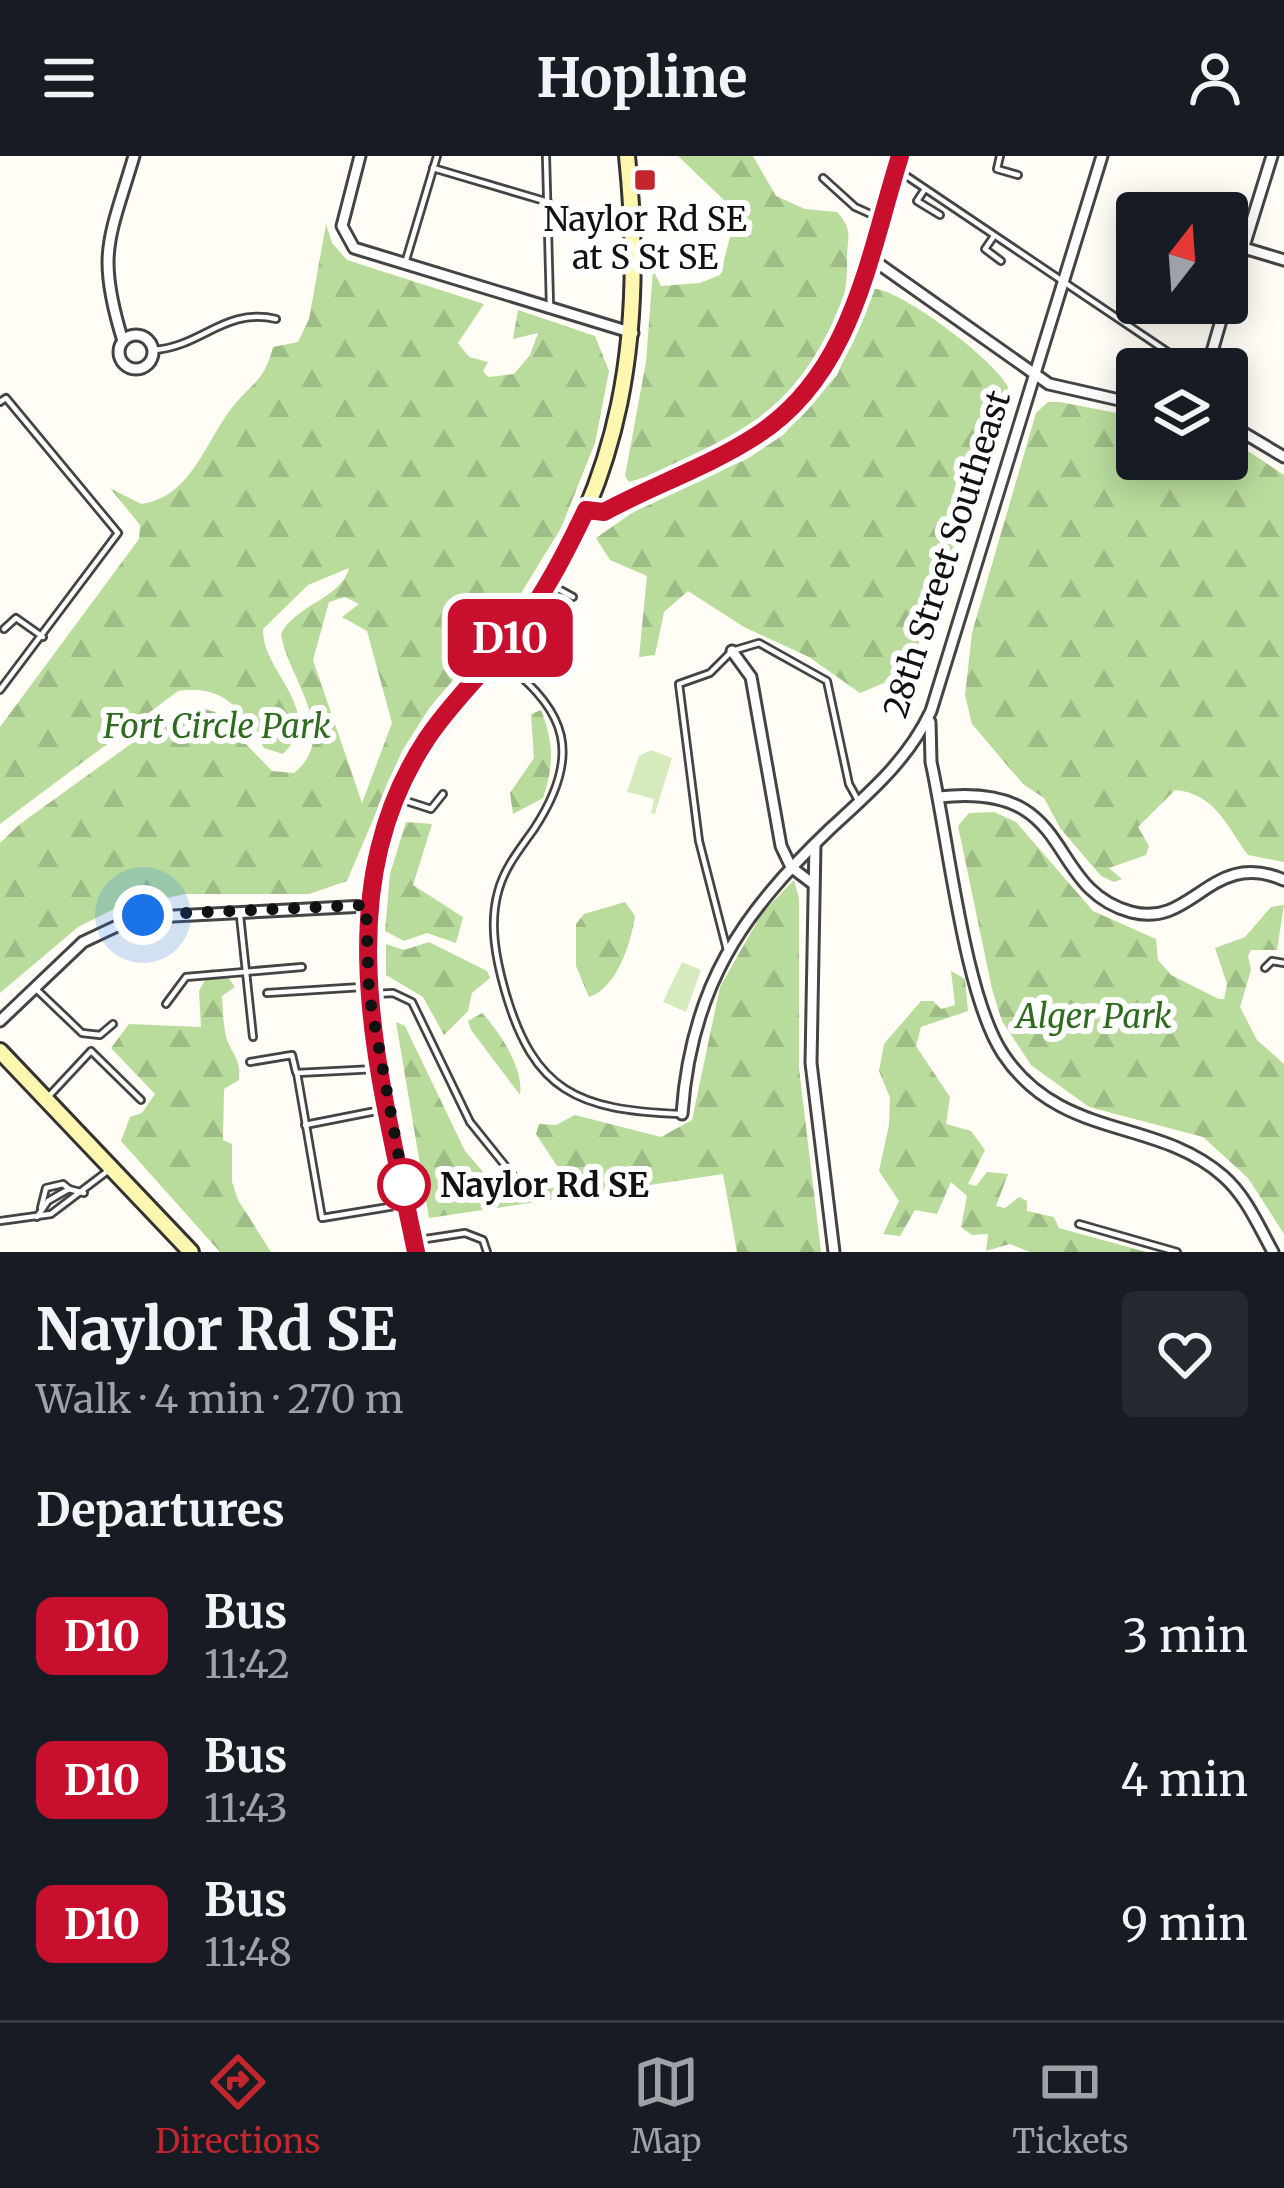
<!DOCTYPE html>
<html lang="en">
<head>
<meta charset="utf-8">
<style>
  body { margin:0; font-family:Merriweather,serif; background:#242831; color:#f1f3f6; height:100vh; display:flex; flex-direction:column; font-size:45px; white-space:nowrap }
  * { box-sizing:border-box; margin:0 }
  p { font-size:39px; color:#9ea1a6 }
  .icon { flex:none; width:66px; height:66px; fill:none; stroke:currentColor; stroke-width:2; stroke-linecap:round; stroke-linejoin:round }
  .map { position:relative; height:1096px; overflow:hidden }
  .sheet { display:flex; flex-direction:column; background:#171b24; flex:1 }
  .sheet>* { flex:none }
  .badge { padding:0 24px; border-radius:18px; font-size:42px; line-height:78px }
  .needle { width:78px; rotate:17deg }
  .fabs { position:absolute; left:1116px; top:36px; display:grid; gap:24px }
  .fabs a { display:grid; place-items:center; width:132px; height:132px; border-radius:12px; background:#171b24; box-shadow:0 6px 30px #0003; font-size:60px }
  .you { position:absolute; width:60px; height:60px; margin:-30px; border:9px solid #fff; border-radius:50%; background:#1a73e8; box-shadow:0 0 0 18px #1a73e833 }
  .map>.badge { position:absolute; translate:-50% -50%; box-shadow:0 0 0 6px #fff }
  h2 { padding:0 36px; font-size:45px; line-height:108px }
  .round { display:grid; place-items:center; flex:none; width:126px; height:126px; border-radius:12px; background:#242831 }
  .overview { display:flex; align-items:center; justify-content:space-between; height:204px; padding:0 36px }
  h1 { font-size:57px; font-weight:700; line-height:90px }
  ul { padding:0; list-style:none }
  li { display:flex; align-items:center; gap:36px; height:144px; padding:0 36px }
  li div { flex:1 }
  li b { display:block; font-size:45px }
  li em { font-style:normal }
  li .badge { min-width:132px; font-weight:700; text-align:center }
  header { display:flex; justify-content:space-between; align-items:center; height:156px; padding:0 36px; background:#171b24; font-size:54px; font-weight:700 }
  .tabs { display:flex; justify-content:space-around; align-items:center; height:168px; border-top:3px solid #363941; background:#171b24; font-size:33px; color:#9ea1a6 }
  .tabs a { display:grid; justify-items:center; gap:6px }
  .tabs .active { color:#c4262e }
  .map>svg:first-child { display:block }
</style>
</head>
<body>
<header><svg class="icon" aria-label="menu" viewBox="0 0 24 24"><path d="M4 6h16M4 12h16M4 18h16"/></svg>Hopline<svg class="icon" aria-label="person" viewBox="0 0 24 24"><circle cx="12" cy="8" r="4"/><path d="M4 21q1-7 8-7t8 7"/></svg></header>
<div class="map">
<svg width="1284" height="1096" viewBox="0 0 1284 1096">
  <defs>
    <pattern id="forest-firs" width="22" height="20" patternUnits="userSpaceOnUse" patternTransform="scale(3)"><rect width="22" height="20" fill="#b9dc9c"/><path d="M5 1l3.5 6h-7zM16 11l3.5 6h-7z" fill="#9ebc85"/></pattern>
  </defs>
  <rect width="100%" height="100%" fill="#fffdf5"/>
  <g fill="#d5ebbd">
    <polygon points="651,594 672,602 655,658 651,657 654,643 627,636 639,600"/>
    <polygon points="682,806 701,814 686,856 663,846"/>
  </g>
  <g fill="url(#forest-firs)" fill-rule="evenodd">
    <path d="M678,0h75l23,40 29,13 32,3c18,19 9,28 10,51 2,114 -121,192 -218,219l-4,-6 21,-114 7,-92 8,16 39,-3 20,-8 10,-38 -5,-36z"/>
    <path d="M326,68l6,19 15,17 137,44 -26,39 11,14 19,5 -5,9 5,6 26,-3 16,-19 8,-22 -25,6 5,-29 77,26 14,35 -14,72 -34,85 -57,93 -74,86 -28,44 -55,130 -38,13h-124l-73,16 -34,17 -78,66v-150l20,-19 151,-109 27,-8 17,5 57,59 22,2c48,-39 -7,-96 -13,-139 14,-29 61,-36 68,-66l-41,17 -45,44c-1,45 64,80 20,125l-19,-6c-21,-36 -39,-65 -86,-57l-178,133v-97l139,-188 1,-14 -30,-37 31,16c49,-6 64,-61 90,-95 19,-25 33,-26 42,-62l25,-5 11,-23zM345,441l14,7 -17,13 25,14 25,92 -30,80 -49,-143 16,-58z"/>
    <path d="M875,133c27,1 127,76 134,101l-51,172 -12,24 -21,18 -10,66 -55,23 -51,-36 -65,-30 -56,-36 -24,21 -9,43 -16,2 8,-81 -37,-16 -14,-22 46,-32 105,-47 36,-24 54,-60z"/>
    <path d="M1060,246l77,15v42h90v-22l57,38v387l-36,-7c-20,-26 -32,-62 -73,-65l-37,37 11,19 -3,9 -37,13 13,11 -8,3 -13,-6 -41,-48 -16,-30 -21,-14 -51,-60 -7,-29 7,-62 64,-220 12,-11z"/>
    <path d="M541,554c13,33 13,55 2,88l-30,16 -3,-21 24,-35 -3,-44z"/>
    <polygon points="994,656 1016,666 1093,755 1156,783 1158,804 1171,819 1219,843 1224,843 1227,828 1215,792 1245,781 1271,751 1284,749 1277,794 1251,794 1248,800 1251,814 1240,851 1257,884 1284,908 1284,1078 1248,1022 1203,981 1089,951 1031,909 1002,865 992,833 958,670 969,657"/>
    <polygon points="406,666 432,668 413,729 463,761 456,787 427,777 404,785 385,775 390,718"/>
    <path d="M794,724l5,19v169l22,184h-84l-14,-78 -294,44 -33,-196 9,4 60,125 20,23 28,19c13,-6 29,1 47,-8l3,-10 -27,-41 3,-10 17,1 19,-10 86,22 31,-17 28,-133 42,-74z"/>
    <path d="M625,746l10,14c-4,27 -18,72 -46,81l-13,-31v-42l8,-10z"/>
    <polygon points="429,786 487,815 490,822 472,837 468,855 444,879 423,841 386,819 386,788 404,794"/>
    <path d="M211,813l12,2 12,16 -13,9c1,13 1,31 5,44 7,17 14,20 12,40l-15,9 -1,51 9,4v38l6,18 33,52h-51l-99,-111 9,-24 12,-4 13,-19 -44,-46 18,-24 72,3 -2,-36z"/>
    <polygon points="951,815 965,823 968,855 921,871 916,890 950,941 946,968 971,975 985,994 968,1028 976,1030 987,1016 1008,1018 996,1050 1005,1052 1019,1041 1027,1045 1027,1055 1054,1061 1059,1072 1146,1096 1030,1096 1010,1088 986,1095 988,1078 972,1079 961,1071 967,1040 951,1026 937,1058 915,1054 900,1080 883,1078 899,1045 879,1015 889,969 890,942 879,915 884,888 921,845 933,845 941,853 955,849"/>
    <path d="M482,857c18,19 42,56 38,82l-49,-65 -3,-9z"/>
  </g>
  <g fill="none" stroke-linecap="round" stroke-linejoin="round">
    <defs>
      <g id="lane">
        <polyline points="546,0 550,150"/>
        <polyline points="1000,0 997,13 1018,19"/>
        <polyline points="433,12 548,46"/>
        <polyline points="899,15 1193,213"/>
        <polyline points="823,22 855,51 875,60"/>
        <polyline points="925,33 917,45 940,59"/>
        <polyline points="994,80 985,93 1001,105"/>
        <polyline points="636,97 660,97"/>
        <polyline points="406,104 437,0"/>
        <path d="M154,194c47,-3 71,-43 122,-31"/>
        <polyline points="0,246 6,242 118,377 0,534"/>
        <polyline points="553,430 573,441"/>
        <polyline points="4,473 16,462 43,481"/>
        <path d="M500,504c69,50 82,96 34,169 -14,20 -30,39 -36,63 -9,33 -2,67 7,99 29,101 73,119 175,123"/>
        <polyline points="400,643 431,653 443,638"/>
        <polyline points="240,760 253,881"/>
        <polyline points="727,794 699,685 679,528 710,517 732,495 759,487 827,525 849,628 859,646"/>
        <polyline points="1265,812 1272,805 1284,807"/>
        <polyline points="34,831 82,877 100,879 113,868"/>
        <polyline points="267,837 362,831"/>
        <polyline points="375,838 393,837 412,846 470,966 520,1028"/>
        <polyline points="166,848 186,821 302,811"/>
        <polyline points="250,906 292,899 296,916"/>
        <polyline points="376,913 297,917 322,1062 401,1049"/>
        <polyline points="49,940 91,895 141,944"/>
        <polyline points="305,969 381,954"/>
        <polyline points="41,1052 46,1032 63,1028 69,1033"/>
        <polyline points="37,1061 48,1045 69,1033 84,1037"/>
        <polyline points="0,1065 51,1058 109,1014"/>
        <polyline points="1079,1068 1177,1096"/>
        <polyline points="419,1084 465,1077 483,1084 487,1096"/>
      </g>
      <g id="street">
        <polyline points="360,0 342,70 354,92 633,177"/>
        <polyline points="1244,92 1284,104"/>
        <polyline points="1227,145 1272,0"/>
        <circle cx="136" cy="196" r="17"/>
        <path d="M123,185c-27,-87 -14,-101 11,-185"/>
        <polyline points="1207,213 1226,147"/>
        <polyline points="1227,267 1284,301"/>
        <path d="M586,354l19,2c148,-79 212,-78 264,-255l180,127 88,20"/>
        <polyline points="732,495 751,521 781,690 791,711 812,727"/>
        <path d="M930,566l1,40c17,76 33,233 72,292 58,87 153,63 220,122 23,20 35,49 50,76"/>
        <path d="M939,641c139,-16 104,91 192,115 63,17 79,-64 153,-32"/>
        <polyline points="815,688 811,907 834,1096"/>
        <polyline points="0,865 83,786 134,762 366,750"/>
        <path d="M682,958c9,-127 59,-200 148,-285 40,-37 78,-69 101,-118l171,-555"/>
      </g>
      <g id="secondary">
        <polyline points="869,101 899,0"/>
        <polyline points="0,895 191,1096"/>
        <path d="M416,1096c-23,-117 -70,-278 -41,-394 24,-101 84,-150 142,-229 108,-144 128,-299 110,-473"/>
      </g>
    </defs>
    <use href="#lane" stroke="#444" stroke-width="10"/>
    <use href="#street" stroke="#444" stroke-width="15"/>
    <use href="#secondary" stroke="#333" stroke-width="20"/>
    <use href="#lane" stroke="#fff" stroke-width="4.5"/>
    <use href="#street" stroke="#fff" stroke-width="9"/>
    <use href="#secondary" stroke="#fff6b0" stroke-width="14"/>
  </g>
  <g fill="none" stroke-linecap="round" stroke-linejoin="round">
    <defs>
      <path id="line" d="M416,1096c-34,-169 -93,-355 10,-512 25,-38 59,-69 87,-105 30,-38 52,-81 73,-125l18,2c48,-26 105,-46 150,-75 98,-61 114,-179 146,-281"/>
    </defs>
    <use href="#line" stroke="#fff" stroke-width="27"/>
    <use href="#line" stroke="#c8102e" stroke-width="18"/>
    <polyline stroke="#111" stroke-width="12" stroke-dasharray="0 21.6" points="143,759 366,749 369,838 404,1029"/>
  </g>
  <rect fill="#c4262e" stroke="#fff" stroke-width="4.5" x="633" y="12" width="24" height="24" rx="6"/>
  <circle fill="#fff" stroke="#c8102e" stroke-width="6" cx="404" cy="1029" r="24"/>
  <g text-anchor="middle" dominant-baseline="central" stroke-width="12" stroke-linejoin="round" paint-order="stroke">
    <g font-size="33" fill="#111" stroke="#fff">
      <text x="645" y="63">Naylor Rd SE<tspan x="645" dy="38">at S St SE</tspan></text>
    </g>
    <g font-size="33" fill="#111" stroke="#fff">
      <text transform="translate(947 398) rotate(-72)">28th Street Southeast</text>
    </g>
    <g font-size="33" font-style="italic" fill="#2f6b1f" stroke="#fff">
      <text x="217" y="570">Fort Circle Park</text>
      <text x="1094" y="860">Alger Park</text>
    </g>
    <g font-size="33" font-weight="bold" fill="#111" stroke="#fff" text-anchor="start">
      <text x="440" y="1029">Naylor Rd SE</text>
    </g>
  </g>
</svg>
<div class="fabs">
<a><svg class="needle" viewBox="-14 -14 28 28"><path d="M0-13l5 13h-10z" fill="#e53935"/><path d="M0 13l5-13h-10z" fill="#9ea1a6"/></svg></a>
<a><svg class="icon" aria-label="layers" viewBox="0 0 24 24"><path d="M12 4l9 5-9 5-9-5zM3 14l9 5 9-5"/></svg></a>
</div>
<div class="you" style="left:143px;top:759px"></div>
<b class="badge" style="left:510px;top:482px;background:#c8102e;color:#fff">D10</b>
</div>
<section class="sheet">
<div class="overview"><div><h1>Naylor Rd SE</h1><p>Walk · 4 min · 270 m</p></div><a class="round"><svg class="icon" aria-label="heart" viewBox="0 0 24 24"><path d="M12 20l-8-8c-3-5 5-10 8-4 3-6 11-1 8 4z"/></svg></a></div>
<h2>Departures</h2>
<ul>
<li><span class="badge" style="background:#c8102e;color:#fff">D10</span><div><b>Bus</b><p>11:42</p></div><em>3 min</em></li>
<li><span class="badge" style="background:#c8102e;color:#fff">D10</span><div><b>Bus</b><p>11:43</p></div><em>4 min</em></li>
<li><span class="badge" style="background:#c8102e;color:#fff">D10</span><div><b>Bus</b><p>11:48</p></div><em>9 min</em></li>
</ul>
</section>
<nav class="tabs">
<a class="active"><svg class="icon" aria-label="directions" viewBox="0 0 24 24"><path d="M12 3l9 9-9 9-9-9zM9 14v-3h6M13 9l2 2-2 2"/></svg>Directions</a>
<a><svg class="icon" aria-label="map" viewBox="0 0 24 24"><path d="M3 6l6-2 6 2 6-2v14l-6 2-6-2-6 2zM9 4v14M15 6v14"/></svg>Map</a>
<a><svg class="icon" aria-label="tickets" viewBox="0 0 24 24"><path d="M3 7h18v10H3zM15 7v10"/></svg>Tickets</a>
</nav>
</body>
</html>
